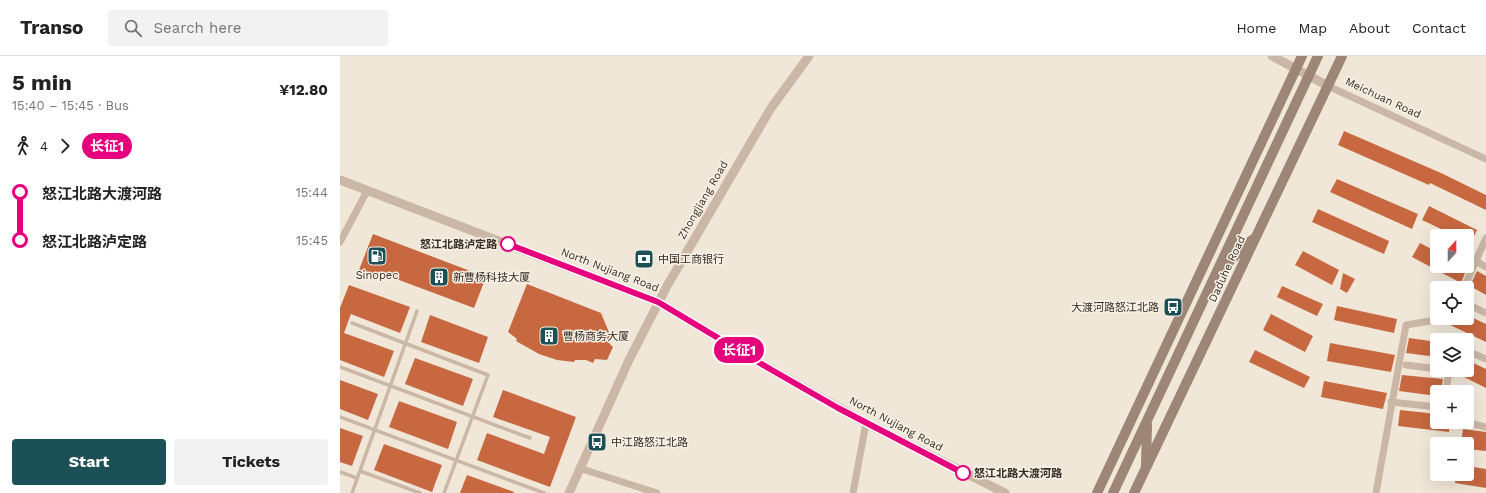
<!DOCTYPE html>
<html lang="en">
<head>
<meta charset="utf-8">
<style>
  body { margin:0; font-family:"Work Sans","Noto Sans SC",sans-serif; background:#f2f2f2; color:#222; height:100vh; display:flex; flex-direction:column; font-size:15px; white-space:nowrap }
  * { box-sizing:border-box; margin:0 }
  p { font-size:13px; color:#767676 }
  .icon { flex:none; width:22px; height:22px; fill:none; stroke:currentColor; stroke-width:2; stroke-linecap:round; stroke-linejoin:round }
  .map { position:relative; flex:1; overflow:hidden }
  .sheet { display:flex; flex-direction:column; background:#fff; width:340px }
  .sheet>* { flex:none }
  .badge { padding:0 8px; border-radius:13px; font-size:14px; line-height:26px }
  .needle { width:26px; rotate:21deg }
  .controls { position:absolute; left:1090px; top:173px; display:grid; gap:8px }
  .controls a { display:grid; place-items:center; width:44px; height:44px; border-radius:4px; background:#fff; box-shadow:0 4px 16px #0002; font-size:20px }
  .map>.badge { position:absolute; translate:-50% -50%; box-shadow:0 0 0 2px #fff }
  .legs { display:flex; align-items:center; gap:6px; height:44px; padding:0 12px; font-size:13px }
  .legs p { margin-inline-start:auto }
  .head { display:flex; align-items:center; justify-content:space-between; height:68px; padding:0 12px }
  h1 { font-size:22px; font-weight:700; line-height:30px }
  .action { display:flex; gap:8px; margin-top:auto; padding:8px 12px }
  .action a { flex:1; height:46px; border-radius:4px; background:#1c5057; color:#fff; font-size:16px; font-weight:700; line-height:46px; text-align:center }
  .action a+a { background:#f2f2f2; color:#222 }
  ul { padding:0 12px; list-style:none }
  li { display:flex; align-items:center; gap:14px; height:48px; font-size:15px }
  li i { display:grid; place-items:center; width:6px; height:100%; margin:0 5px; background:currentColor }
  li i::after { content:''; width:10px; height:10px; margin:-5px; border:3px solid; border-radius:50%; background:#fff }
  li p { margin-inline-start:auto }
  li:first-child i { background:linear-gradient(#0000 50%,currentColor 0) }
  li:last-child i { background:linear-gradient(currentColor 50%,#0000 0) }
  header { display:flex; align-items:center; gap:24px; box-sizing:border-box; height:56px; padding:0 20px; background:#fff; border-bottom:1px solid #e0e0e0 }
  header strong { font-size:19px }
  nav { display:flex; gap:22px; margin-inline-start:auto; font-size:14px }
  .search { width:280px; height:36px; background:#f2f2f2; display:flex; align-items:center; gap:10px; box-sizing:border-box; padding:0 14px; border-radius:4px; color:#767676; font-size:15px }
  main { display:flex; flex:1; min-height:0 }
  .map>svg:first-child { display:block }
</style>
</head>
<body>
<header>
<strong>Transo</strong>
<div class="search"><svg class="icon" aria-label="search" viewBox="0 0 24 24"><circle cx="10" cy="10" r="6"/><path d="M15 15l6 6"/></svg>Search here</div>
<nav><a>Home</a><a>Map</a><a>About</a><a>Contact</a></nav>
</header>
<main>
<section class="sheet">
<div class="head"><div><h1>5 min</h1><p>15:40 – 15:45 · Bus</p></div><b>¥12.80</b></div>
<div class="legs"><svg class="icon" aria-label="walk" viewBox="0 0 24 24"><circle cx="13" cy="4" r="2"/><path d="M13 8l-2 6 4 7M11 14l-3 7M7 12l3-4h3l4 4"/></svg>4<svg class="icon" aria-label="forward" viewBox="0 0 24 24"><path d="M9 5l7 7-7 7"/></svg><b class="badge" style="background:#e6007e;color:#fff">长征1</b></div>
<ul>
<li><i style="color:#e6007e"></i><b>怒江北路大渡河路</b><p>15:44</p></li>
<li><i style="color:#e6007e"></i><b>怒江北路泸定路</b><p>15:45</p></li>
</ul>
<div class="action"><a>Start</a><a>Tickets</a></div>
</section>
<div class="map">
<svg width="1146" height="437" viewBox="0 0 1146 437">
  <rect width="100%" height="100%" fill="#f1e7d9"/>
  <g fill="#c76841">
    <polygon points="1004,75 1101,117 1146,139 1146,154 1090,127 1089,129 998,89"/>
    <polygon points="997,123 1078,158 1072,173 990,136"/>
    <polygon points="1089,150 1137,174 1127,195 1127,180 1116,180 1082,164"/>
    <polygon points="978,153 1049,185 1044,198 972,166"/>
    <polygon points="33,178 146,221 134,252 43,218 41,223 19,214"/>
    <polygon points="1080,187 1097,196 1097,210 1123,210 1127,212 1121,227 1072,201"/>
    <polygon points="963,195 999,214 992,229 955,209"/>
    <polygon points="1137,215 1146,220 1146,239 1130,230"/>
    <polygon points="1003,217 1015,223 1007,237 1000,233"/>
    <polygon points="187,228 261,257 271,281 268,286 273,291 267,304 255,303 253,307 246,304 235,304 234,306 217,304 199,298 176,285 177,283 168,276"/>
    <polygon points="9,229 70,251 60,277 11,258 4,277 54,295 44,321 0,304 0,252"/>
    <polygon points="942,230 983,248 977,260 937,241"/>
    <polygon points="997,250 1057,263 1054,277 994,264"/>
    <polygon points="931,258 973,280 965,296 923,274"/>
    <polygon points="90,259 148,281 139,307 81,286"/>
    <polygon points="1127,259 1146,268 1146,286 1108,268 1110,262 1127,262"/>
    <polygon points="1069,282 1097,286 1097,301 1066,297"/>
    <polygon points="990,287 1055,299 1051,316 987,305"/>
    <polygon points="915,294 970,321 964,332 909,306"/>
    <polygon points="75,302 133,323 123,350 65,328"/>
    <polygon points="1127,304 1146,313 1146,332 1114,316 1114,314 1127,314"/>
    <polygon points="1062,319 1103,323 1101,336 1097,336 1097,340 1059,335"/>
    <polygon points="0,324 38,338 28,364 0,353"/>
    <polygon points="984,325 1047,337 1043,353 981,341"/>
    <polygon points="163,334 236,361 210,431 137,404 147,377 204,398 210,381 153,361"/>
    <polygon points="59,345 117,366 108,393 49,371"/>
    <polygon points="1060,354 1097,358 1097,366 1110,366 1109,376 1058,370"/>
    <polygon points="0,372 23,380 12,410 0,406"/>
    <polygon points="1123,373 1146,376 1146,395 1127,393 1127,388 1121,388"/>
    <polygon points="44,388 102,409 92,436 34,414"/>
    <polygon points="1127,410 1146,413 1146,432 1115,427 1116,418 1127,418"/>
    <polygon points="127,419 174,436 174,437 120,437"/>
  </g>
  <g fill="none" stroke-linecap="round" stroke-linejoin="round">
    <g stroke="#cab7a5" stroke-width="3.5">
      <polyline points="12,267 148,319 104,437"/>
      <polyline points="0,311 190,382"/>
      <polyline points="0,361 204,437"/>
      <polyline points="20,415 80,437"/>
      <polyline points="0,416 17,422"/>
      <polyline points="12,437 77,255"/>
    </g>
    <g stroke="#cab7a5" stroke-width="7">
      <polyline points="988,30 1146,103"/>
      <polyline points="0,186 27,135"/>
      <polyline points="1136,205 1146,211"/>
      <polyline points="1124,232 1146,182"/>
      <polyline points="1127,248 1146,257"/>
      <polyline points="1127,295 1146,303"/>
      <polyline points="1066,309 1097,313"/>
      <polyline points="1106,336 1109,314"/>
      <polyline points="1051,346 1097,351"/>
      <polyline points="1124,366 1146,371"/>
      <polyline points="239,412 317,437"/>
      <polyline points="513,437 526,367"/>
      <polyline points="1036,437 1066,269 1096,264 1099,262"/>
    </g>
    <g stroke="#cab7a5" stroke-width="9">
      <polyline points="932,0 988,30"/>
      <polyline points="0,124 318,246 430,313 526,367 665,437"/>
      <polyline points="229,437 289,304 327,230 431,52 469,0"/>
    </g>
    <g stroke="#9d8676" stroke-width="10">
      <polyline points="878,216 912,184"/>
      <polyline points="806,409 807,369"/>
      <polyline points="757,437 962,0"/>
      <polyline points="773,437 978,0"/>
      <polyline points="794,437 1002,0"/>
    </g>
  </g>
  <g fill="none" stroke-linecap="round" stroke-linejoin="round">
    <defs>
      <polyline id="line-1" points="168,188 318,246 430,313 498,352 623,417"/>
    </defs>
    <use href="#line-1" stroke="#fff" stroke-width="9"/>
    <use href="#line-1" stroke="#e6007e" stroke-width="6"/>
  </g>
  <defs>
    <symbol id="fuel-square" viewBox="-11 -11 22 22"><rect x="-9" y="-9" width="18" height="18" rx="4" fill="#1c5057" stroke="#f9f1e5"/><path d="M-5.5-6h7V0h2V4h1.3V-2.5L3-4.5l.8-.8L6-3V5H2.5V1h-1V6h-7ZM-4.2-4.7v3.2H.2V-4.7Z" fill="#fff"/></symbol>
    <symbol id="bank-square" viewBox="-11 -11 22 22"><rect x="-9" y="-9" width="18" height="18" rx="4" fill="#1c5057" stroke="#f9f1e5"/><path d="M-6-4H6V4H-6ZM0-2.3a2.3 2.3 0 1 0 0 4.6a2.3 2.3 0 1 0 0-4.6Z" fill="#fff"/></symbol>
    <symbol id="building-square" viewBox="-11 -11 22 22"><rect x="-9" y="-9" width="18" height="18" rx="4" fill="#1c5057" stroke="#f9f1e5"/><path d="M-4-6H4V6H1V3H-1V6H-4ZM-2.5-4.3h1.7v1.8h-1.7ZM.8-4.3h1.7v1.8H.8ZM-2.5-1h1.7V.8h-1.7ZM.8-1h1.7V.8H.8Z" fill="#fff"/></symbol>
    <symbol id="bus-square" viewBox="-11 -11 22 22"><rect x="-9" y="-9" width="18" height="18" rx="4" fill="#1c5057" stroke="#f9f1e5"/><path d="M-5-6H5V4H4V6H2V4H-2V6H-4V4H-5ZM-3.5-4V0h7V-4ZM-3.5 1.2v1.5H-2V1.2ZM2 1.2v1.5H3.5V1.2Z" fill="#fff"/></symbol>
  </defs>
  <g fill-rule="evenodd">
    <use href="#fuel-square" x="26" y="189" width="22" height="22"/>
    <use href="#bank-square" x="293" y="192" width="22" height="22"/>
    <use href="#building-square" x="88" y="210" width="22" height="22"/>
    <use href="#bus-square" x="822" y="240" width="22" height="22"/>
    <use href="#building-square" x="198" y="269" width="22" height="22"/>
    <use href="#bus-square" x="246" y="375" width="22" height="22"/>
  </g>
  <g fill="#fff" stroke="#e6007e" stroke-width="2">
    <circle cx="168" cy="188" r="7"/>
    <circle cx="623" cy="417" r="7"/>
  </g>
  <g text-anchor="middle" dominant-baseline="central" stroke-width="3" stroke-linejoin="round" paint-order="stroke">
    <g font-size="11" fill="#352c26" stroke="#f9f1e5">
      <text transform="translate(1043 42) rotate(25)">Meichuan Road</text>
      <text transform="translate(363 144) rotate(-60)">Zhongjiang Road</text>
      <text transform="translate(887 213) rotate(-65)">Daduhe Road</text>
      <text transform="translate(270 214) rotate(21)">North Nujiang Road</text>
      <text transform="translate(556 368) rotate(28)">North Nujiang Road</text>
    </g>
    <g font-size="11" font-weight="bold" fill="#352c26" stroke="#f9f1e5" text-anchor="end">
      <text x="157" y="188">怒江北路泸定路</text>
      <text x="634" y="417" text-anchor="start">怒江北路大渡河路</text>
    </g>
    <g font-size="11" fill="#352c26" stroke="#f9f1e5" text-anchor="start">
      <text x="318" y="203">中国工商银行</text>
      <text x="37" y="219" text-anchor="middle">Sinopec</text>
      <text x="113" y="221">新曹杨科技大厦</text>
      <text x="819" y="251" text-anchor="end">大渡河路怒江北路</text>
      <text x="223" y="280">曹杨商务大厦</text>
      <text x="271" y="386">中江路怒江北路</text>
    </g>
  </g>
</svg>
<div class="controls">
<a><svg class="needle" viewBox="-14 -14 28 28"><path d="M0-13l5 13h-10z" fill="#e53935"/><path d="M0 13l5-13h-10z" fill="#767676"/></svg></a>
<a><svg class="icon" aria-label="locate" viewBox="0 0 24 24"><circle cx="12" cy="12" r="6"/><path d="M12 2v4M12 18v4M2 12h4M18 12h4"/></svg></a>
<a><svg class="icon" aria-label="layers" viewBox="0 0 24 24"><path d="M12 4l9 5-9 5-9-5zM3 14l9 5 9-5"/></svg></a>
<a>+</a>
<a>−</a>
</div>
<b class="badge" style="left:399px;top:294px;background:#e6007e;color:#fff">长征1</b>
</div>
</main>
</body>
</html>
